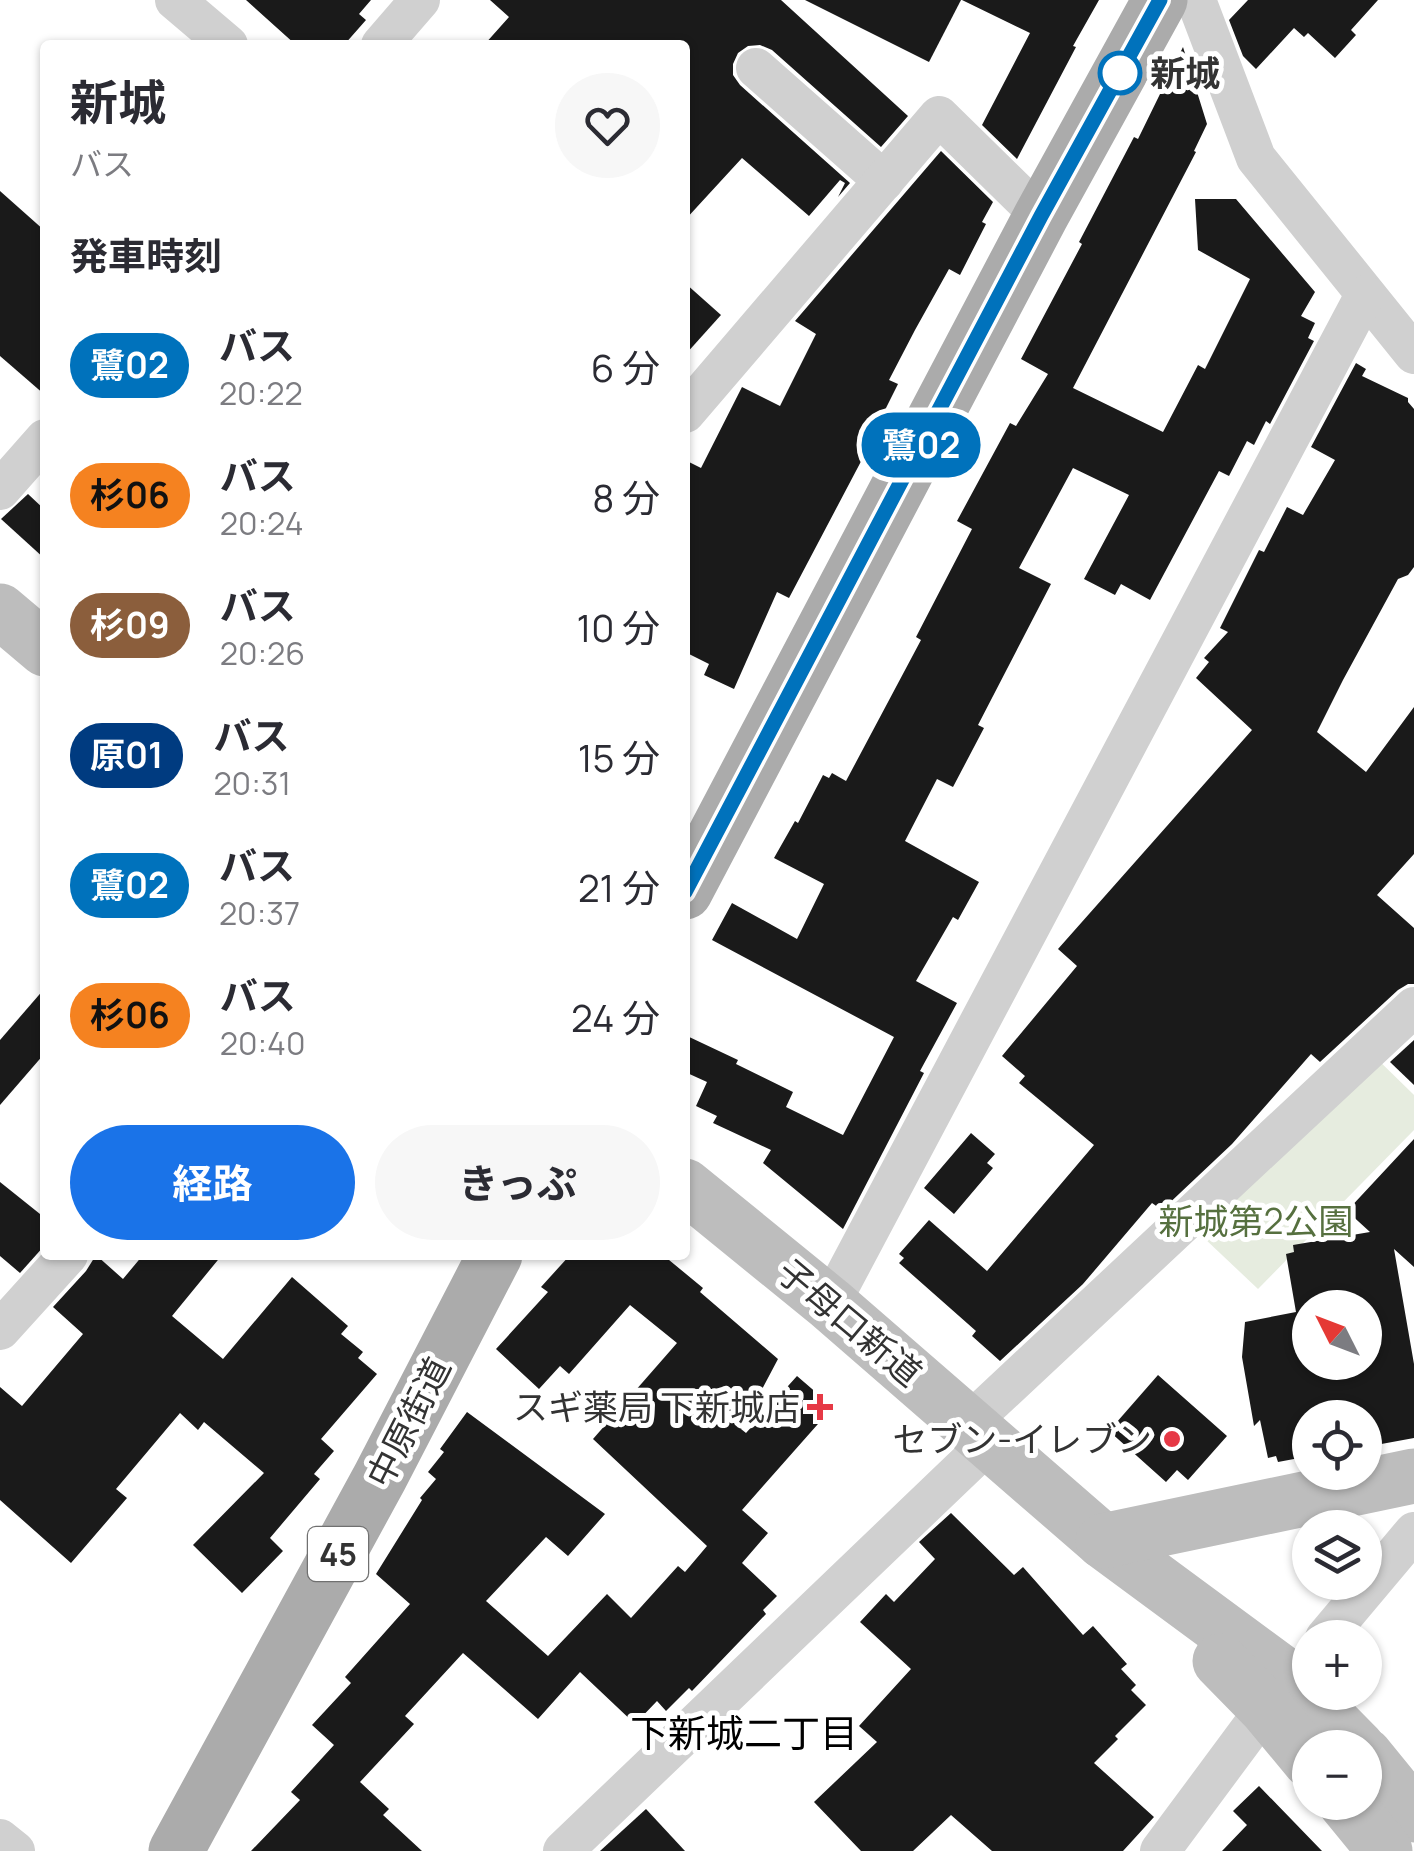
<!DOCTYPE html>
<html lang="ja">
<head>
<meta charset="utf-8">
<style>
  body { margin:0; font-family:Manrope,"Noto Sans JP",sans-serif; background:#f7f7f7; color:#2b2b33; height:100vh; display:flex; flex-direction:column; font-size:38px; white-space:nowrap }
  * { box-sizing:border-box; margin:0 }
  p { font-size:32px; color:#7c7c81 }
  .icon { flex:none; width:55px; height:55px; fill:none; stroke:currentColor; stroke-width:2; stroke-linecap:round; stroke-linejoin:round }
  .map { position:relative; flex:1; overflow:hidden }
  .side { position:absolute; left:40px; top:40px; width:650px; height:1220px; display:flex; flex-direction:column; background:#fff; border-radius:10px; box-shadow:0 2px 8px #0004 }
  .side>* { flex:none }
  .badge { padding:0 20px; border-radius:32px; font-size:35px; line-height:65px }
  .needle { width:65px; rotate:312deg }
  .tools { position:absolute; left:1292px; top:1290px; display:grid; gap:20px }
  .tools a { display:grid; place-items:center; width:90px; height:90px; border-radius:50%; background:#fff; box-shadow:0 2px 8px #0004; font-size:50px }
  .map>.badge { position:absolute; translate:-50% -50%; box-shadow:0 0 0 5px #fff }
  h2 { padding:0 30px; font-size:38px; line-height:90px }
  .round { display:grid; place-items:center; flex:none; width:105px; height:105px; border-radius:52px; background:#f7f7f7 }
  .summary { display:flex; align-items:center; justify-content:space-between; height:170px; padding:0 30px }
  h1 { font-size:48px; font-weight:700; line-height:75px }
  .action { display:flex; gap:20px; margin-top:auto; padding:20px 30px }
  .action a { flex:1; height:115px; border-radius:60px; background:#1a73e8; color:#fff; font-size:40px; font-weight:700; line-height:115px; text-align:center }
  .action a+a { background:#f7f7f7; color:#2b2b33 }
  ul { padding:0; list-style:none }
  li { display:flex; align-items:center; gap:30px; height:130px; padding:0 30px }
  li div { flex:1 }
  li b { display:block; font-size:38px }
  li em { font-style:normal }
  li .badge { min-width:110px; font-weight:700; text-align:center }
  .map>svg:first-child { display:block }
</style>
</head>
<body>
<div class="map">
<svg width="1414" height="1851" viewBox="0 0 1414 1851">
  <rect width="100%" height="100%" fill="#fff"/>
  <polygon fill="#e6ecdf" points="1368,1050 1414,1095 1414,1130 1258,1289 1186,1221"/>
  <g fill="#1a1a1a" fill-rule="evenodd">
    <polygon points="246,0 371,0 359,14 366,20 344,45 296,45"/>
    <polygon points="490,0 781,0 908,116 881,147 772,50 760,45 748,46 738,53 733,64 733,75 740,85 850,183 838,197 845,183 840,180 809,216 742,158 685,220 685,45 484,45 509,17"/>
    <polygon points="805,0 961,0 929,62"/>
    <polygon points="962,0 1099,0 1073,46 1076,47 1017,159 982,125 1030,33"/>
    <polygon points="1248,0 1378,0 1351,30 1356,35 1335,58 1308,33 1304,37 1294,28 1256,69 1243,56 1229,20"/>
    <polygon points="1183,47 1207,124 1194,151 1196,152 1073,388 1163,432 1198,365 1205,369 1250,279 1198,250 1195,199 1236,199 1315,292 1301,316 1315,323 1308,338 1314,341 1270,424 1266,421 1254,445 1247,441 1229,476 1219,471 1150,600 1121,584 1115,595 1084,579 1129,495 1073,468 1019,568 1051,584 978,725 984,728 953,787 937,779 905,841 979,882 958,920 953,917 916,981 957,1003 920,1071 924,1073 843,1229 763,1163 771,1150 713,1123 717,1116 696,1106 707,1082 685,1072 685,1035 738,1060 736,1064 793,1092 786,1107 843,1135 894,1037 712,940 732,903 797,939 824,884 774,858 795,821 798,823 823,775 829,778 832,773 846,781 921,640 916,637 972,529 957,521 1010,423 1016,426 1048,374 1021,359 1082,244 1079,242 1134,137 1138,139"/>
    <polygon points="941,151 993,202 982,222 986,224 960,275 949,269 915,330 889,380 898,384 874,432 876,433 789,598 777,592 734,689 704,675 709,664 685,652 685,460 701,468 742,387 780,406 816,334 795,321"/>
    <polygon points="0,191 45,231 45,395 0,356"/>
    <polygon points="685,283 721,315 685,355"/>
    <polygon points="1356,363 1366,369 1362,376 1408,398 1408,402 1414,409 1414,567 1408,575 1398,579 1343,680 1317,732 1366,772 1414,707 1414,854 1377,895 1414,928 1414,984 1408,984 1398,990 1320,1062 1311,1054 1232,1144 1162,1210 1152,1203 1083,1284 1000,1361 972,1336 976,1331 899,1263 904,1258 899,1254 929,1220 987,1271 1094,1145 1019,1083 1025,1076 1002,1056 1077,966 1058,949 1252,730 1196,678 1209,662 1204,658 1228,632 1220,628 1259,550 1264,552 1287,507 1303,515 1335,460 1311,447"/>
    <polygon points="28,494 45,510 45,559 1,519"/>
    <polygon points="45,988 45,1053 0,1105 0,1040"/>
    <polygon points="1414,1040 1414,1085 1390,1062"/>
    <polygon points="971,1133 995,1154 987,1163 993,1168 954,1214 924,1188"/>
    <path d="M1414,1139v128l-20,-18 20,115v74l-49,9v-29h-55v38l-32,6 -2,-6 -8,2 -8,-38 -6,6 -12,-69 3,-35 51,-10 -10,-58 8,-2 -1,-7 77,-13 -23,-21zM1310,1308h55v54h-55z"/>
    <polygon points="0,1182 45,1218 45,1245 20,1273 0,1256"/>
    <polygon points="96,1255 123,1279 143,1255 222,1255 172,1316 223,1359 292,1277 348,1326 341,1334 363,1352 358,1358 377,1374 321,1439 334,1451 314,1474 320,1479 270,1538 283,1551 242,1593 193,1545 264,1473 204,1422 198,1430 180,1413 116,1489 127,1498 71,1563 0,1500 0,1387 22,1406 83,1334 53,1307 86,1271"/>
    <polygon points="570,1255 663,1255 703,1288 700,1292 778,1359 741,1429 746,1433 797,1376 833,1407 742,1510 768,1533 742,1563 777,1596 763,1610 766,1614 692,1691 689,1688 666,1711 657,1701 635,1724 580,1672 538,1719 463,1653 405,1716 414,1724 360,1782 389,1809 383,1815 422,1851 251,1851 300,1800 291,1792 334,1745 312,1725 351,1683 345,1677 410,1604 376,1574 422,1500 420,1498 436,1479 428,1472 444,1452 440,1449 467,1412 605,1514 568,1556 546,1537 486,1601 548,1656 607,1594 631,1618 678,1566 685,1572 707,1546 593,1439 677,1343 630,1305 569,1374 560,1366 539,1389 496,1349 548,1292 541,1287"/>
    <polygon points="1158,1375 1227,1436 1188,1480 1177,1470 1166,1482 1109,1431"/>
    <polygon points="951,1513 1014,1575 1023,1567 1083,1635 1093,1626 1127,1664 1121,1669 1136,1685 1131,1690 1146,1705 1115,1736 1118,1739 1094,1763 1154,1817 1123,1851 992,1851 951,1815 913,1851 861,1851 814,1802 877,1742 859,1726 911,1669 860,1622 886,1594 894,1602 935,1559 919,1542"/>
    <polygon points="1259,1786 1322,1851 1222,1851 1247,1825 1233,1811"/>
    <polygon points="646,1809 685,1851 600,1851"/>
  </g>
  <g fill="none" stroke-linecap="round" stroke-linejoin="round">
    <g stroke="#d0d0d0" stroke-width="40">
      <polyline points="175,0 228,45"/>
      <polyline points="1196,0 1256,158 1414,354"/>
      <polyline points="381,45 420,0"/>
      <polyline points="756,68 884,181"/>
      <polyline points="685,413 939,116 1041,216"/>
      <polyline points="0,490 45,439"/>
      <polyline points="830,1304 1365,295"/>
      <polyline points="0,1330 68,1255"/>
      <polyline points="969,1423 1414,1007"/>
      <polyline points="1325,1638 1414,1532"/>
      <polyline points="0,1839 15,1851"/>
      <polyline points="563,1851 990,1442"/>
      <polyline points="1160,1851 1266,1708"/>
    </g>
    <g stroke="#bdbdbd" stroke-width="55">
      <polyline points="0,611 45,649"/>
      <polyline points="685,1186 830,1304 1103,1541 1290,1679 1358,1748"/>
      <polyline points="1103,1541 1414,1476"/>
      <polyline points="1220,1661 1266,1708 1310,1761"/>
      <polyline points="1365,1755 1414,1815"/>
      <polyline points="1345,1802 1385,1851"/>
    </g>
    <g stroke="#ababab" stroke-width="55">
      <polyline points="685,892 1041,216 1160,0"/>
      <polyline points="176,1851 380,1477 495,1255"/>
    </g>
  </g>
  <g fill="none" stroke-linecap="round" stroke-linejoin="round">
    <defs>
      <polyline id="line" points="685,892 1041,216 1160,0"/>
    </defs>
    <use href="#line" stroke="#fff" stroke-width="22"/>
    <use href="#line" stroke="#0072bc" stroke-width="15"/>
  </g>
  <circle fill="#fff" stroke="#0072bc" stroke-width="5" cx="1120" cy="73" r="20"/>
  <g fill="#e63946" stroke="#fff" stroke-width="4">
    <path d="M815 1392h10v10h10v10h-10v10h-10v-10h-10v-10h10z"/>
    <circle cx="1172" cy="1439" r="10"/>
  </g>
  <g text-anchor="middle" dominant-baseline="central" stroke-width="10" stroke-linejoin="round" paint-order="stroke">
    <rect fill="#fff" stroke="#707070" stroke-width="2.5" x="308" y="1527" width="60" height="54" rx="8"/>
    <g font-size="32" font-weight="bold" fill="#333">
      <text x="338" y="1554">45</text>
    </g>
    <g font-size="35" font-weight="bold" fill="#333" stroke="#fff" text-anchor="start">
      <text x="1150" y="73">新城</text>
    </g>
    <g font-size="35" fill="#56703f" stroke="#fff">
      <text x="1256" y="1221">新城第2公園</text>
    </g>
    <g font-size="35" fill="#333" stroke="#fff">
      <text transform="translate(850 1322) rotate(40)">子母口新道</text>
      <text transform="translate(408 1422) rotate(-63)">中原街道</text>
    </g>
    <g font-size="35" fill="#333" stroke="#fff" text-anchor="end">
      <text x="800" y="1407">スギ薬局 下新城店</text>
      <text x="1152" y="1439">セブン-イレブン</text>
    </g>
    <g font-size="38" fill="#000" stroke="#fff">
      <text x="744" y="1732">下新城二丁目</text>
    </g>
  </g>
</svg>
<div class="tools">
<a><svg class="needle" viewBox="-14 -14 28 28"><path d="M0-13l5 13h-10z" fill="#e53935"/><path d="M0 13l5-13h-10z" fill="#7c7c81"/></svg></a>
<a><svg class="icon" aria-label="locate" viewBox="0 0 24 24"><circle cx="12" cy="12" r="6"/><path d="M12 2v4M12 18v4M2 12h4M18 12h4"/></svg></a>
<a><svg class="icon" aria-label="layers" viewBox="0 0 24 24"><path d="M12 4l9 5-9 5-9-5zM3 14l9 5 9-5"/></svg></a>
<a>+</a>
<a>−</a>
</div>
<b class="badge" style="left:921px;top:445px;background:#0072bc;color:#fff">鷺02</b>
<section class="side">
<div class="summary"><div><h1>新城</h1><p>バス</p></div><a class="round"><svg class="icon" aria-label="heart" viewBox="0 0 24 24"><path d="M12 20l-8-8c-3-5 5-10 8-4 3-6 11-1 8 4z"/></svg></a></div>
<h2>発車時刻</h2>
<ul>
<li><span class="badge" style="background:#0072bc;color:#fff">鷺02</span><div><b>バス</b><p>20:22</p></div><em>6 分</em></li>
<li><span class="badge" style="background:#f58220;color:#111">杉06</span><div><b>バス</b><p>20:24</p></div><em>8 分</em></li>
<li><span class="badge" style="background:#8b5e3c;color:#fff">杉09</span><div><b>バス</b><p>20:26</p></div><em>10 分</em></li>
<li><span class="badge" style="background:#003b80;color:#fff">原01</span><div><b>バス</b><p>20:31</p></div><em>15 分</em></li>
<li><span class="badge" style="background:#0072bc;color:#fff">鷺02</span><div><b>バス</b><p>20:37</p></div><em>21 分</em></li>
<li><span class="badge" style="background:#f58220;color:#111">杉06</span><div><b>バス</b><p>20:40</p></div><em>24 分</em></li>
</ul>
<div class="action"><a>経路</a><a>きっぷ</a></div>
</section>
</div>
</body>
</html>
